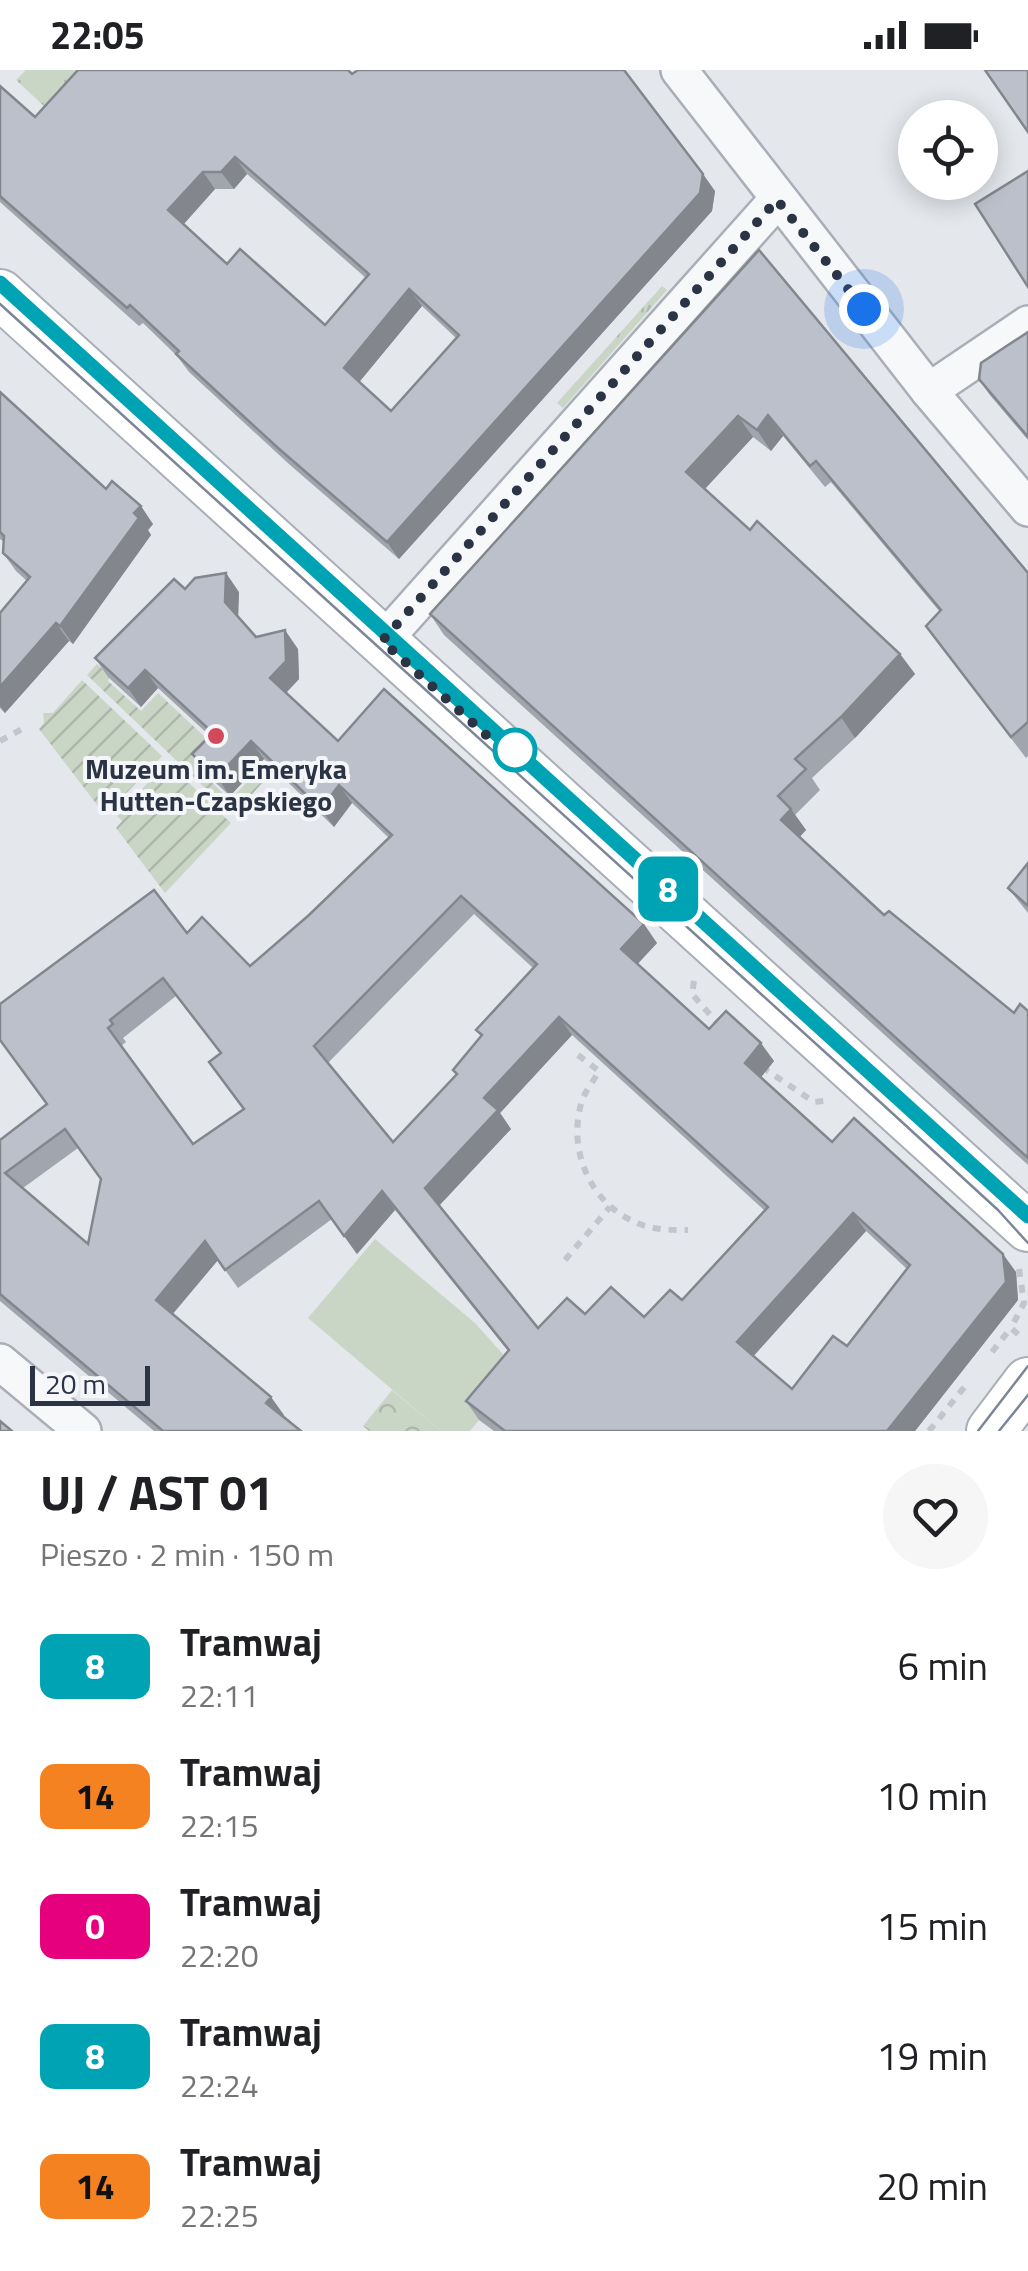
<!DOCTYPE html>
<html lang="pl">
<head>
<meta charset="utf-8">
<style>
  body { margin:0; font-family:"Titillium Web",sans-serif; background:#f6f6f6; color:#202124; height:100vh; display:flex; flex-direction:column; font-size:38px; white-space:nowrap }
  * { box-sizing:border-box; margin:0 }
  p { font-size:32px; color:#757577 }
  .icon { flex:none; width:55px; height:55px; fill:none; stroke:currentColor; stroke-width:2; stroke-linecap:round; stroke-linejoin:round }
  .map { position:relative; height:1361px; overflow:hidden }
  .sheet { display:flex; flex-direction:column; background:#fff; flex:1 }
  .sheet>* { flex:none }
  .badge { padding:0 20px; border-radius:15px; font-size:35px; line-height:65px }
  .fabs { position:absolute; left:898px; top:30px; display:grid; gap:20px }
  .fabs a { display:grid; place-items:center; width:100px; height:100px; border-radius:50%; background:#fff; box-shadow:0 5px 25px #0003; font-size:50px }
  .scale { position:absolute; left:30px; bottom:25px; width:120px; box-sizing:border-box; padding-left:10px; border:5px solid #2b3445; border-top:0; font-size:28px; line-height:35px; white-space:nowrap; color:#2b3445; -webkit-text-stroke:8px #f4f6f9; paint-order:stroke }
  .you { position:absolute; width:50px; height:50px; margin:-25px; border:8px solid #fff; border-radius:50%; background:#1a73e8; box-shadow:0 0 0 15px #1a73e833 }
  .map>.badge { position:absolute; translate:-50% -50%; box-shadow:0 0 0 5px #fff }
  .round { display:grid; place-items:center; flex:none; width:105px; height:105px; border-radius:52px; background:#f6f6f6 }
  .head { display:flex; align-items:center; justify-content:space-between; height:170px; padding:0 40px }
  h1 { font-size:48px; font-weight:700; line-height:75px }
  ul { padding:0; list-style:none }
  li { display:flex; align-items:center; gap:30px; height:130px; padding:0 40px }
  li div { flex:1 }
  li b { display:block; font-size:38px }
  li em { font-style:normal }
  li .badge { min-width:110px; font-weight:700; text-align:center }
  .status { display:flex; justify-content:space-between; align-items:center; height:70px; padding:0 50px; background:#fff; direction:ltr }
  .status svg { height:28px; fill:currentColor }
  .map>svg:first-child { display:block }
</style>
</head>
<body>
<div class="status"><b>22:05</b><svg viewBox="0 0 49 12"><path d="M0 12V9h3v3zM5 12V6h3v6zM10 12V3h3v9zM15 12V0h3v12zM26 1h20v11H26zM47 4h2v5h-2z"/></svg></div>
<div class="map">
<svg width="1028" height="1361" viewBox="0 0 1028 1361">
  <defs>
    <pattern id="grass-tufts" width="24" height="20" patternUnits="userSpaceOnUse" patternTransform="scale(2.5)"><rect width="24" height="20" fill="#c9d6c5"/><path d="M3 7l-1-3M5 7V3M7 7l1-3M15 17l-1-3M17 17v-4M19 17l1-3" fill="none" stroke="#adb8ab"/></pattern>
    <pattern id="park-crowns" width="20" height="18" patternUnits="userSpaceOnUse" patternTransform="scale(2.5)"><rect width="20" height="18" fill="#c9d6c5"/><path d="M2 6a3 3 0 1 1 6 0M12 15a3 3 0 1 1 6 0" fill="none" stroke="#adb8ab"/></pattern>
    <pattern id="garden-furrows" width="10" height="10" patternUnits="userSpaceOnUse" patternTransform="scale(2.5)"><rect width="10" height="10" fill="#c9d6c5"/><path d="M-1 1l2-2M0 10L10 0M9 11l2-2" fill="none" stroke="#adb8ab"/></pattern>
  </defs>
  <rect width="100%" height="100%" fill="#e4e7ec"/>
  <g fill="url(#grass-tufts)">
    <polygon points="26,0 104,0 59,50 16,10"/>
    <polygon points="662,216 667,220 563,338 557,333"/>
  </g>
  <polygon fill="url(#park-crowns)" points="392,1320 441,1361 369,1361 363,1356"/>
  <g fill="url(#garden-furrows)">
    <polygon points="97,594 110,606 108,611 141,641 158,623 221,682 202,703 230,730 255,704 263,712 237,741 228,740 87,605"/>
    <polygon points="82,610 162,686 110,740 105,735 101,740 39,659 44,653 43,643 53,643"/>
    <polygon points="167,692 231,753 165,823 116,758 122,751 117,746"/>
  </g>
  <polygon fill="#c9d6c5" points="375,1169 475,1253 519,1302 470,1361 441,1361 308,1248"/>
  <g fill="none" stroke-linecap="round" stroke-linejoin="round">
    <defs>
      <g id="street">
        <polyline points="679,0 929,321 1028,438"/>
        <polyline points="929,321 1028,254"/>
        <polyline points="383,571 777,130"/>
        <polyline points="0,1292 83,1361"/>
      </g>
      <g id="secondary">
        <polyline points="0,224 1028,1157"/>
        <polyline points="991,1361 1028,1312"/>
      </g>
    </defs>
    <use href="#street" stroke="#a9aeb7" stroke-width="40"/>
    <use href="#secondary" stroke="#a9aeb7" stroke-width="52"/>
    <g stroke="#c2c5cb" stroke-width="6" stroke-dasharray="8 8" stroke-linecap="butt">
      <polyline points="0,671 24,658"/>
      <polyline points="694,911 692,924 721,957"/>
      <path d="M578,985l21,16c-5,9 -12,18 -16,27 -17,47 5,104 52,124 17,8 35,8 53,8"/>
      <polyline points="762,997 814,1032 824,1031"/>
      <polyline points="565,1190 610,1137"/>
      <polyline points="1019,1199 1024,1233 1011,1258 1019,1265"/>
      <polyline points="992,1282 1011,1258"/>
      <polyline points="929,1361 966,1315"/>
    </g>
    <use href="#street" stroke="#f7f8fa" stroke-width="35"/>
    <use href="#secondary" stroke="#fff" stroke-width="48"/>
    <g stroke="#7d8696" stroke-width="2.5">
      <polyline points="0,213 851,986"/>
      <polyline points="0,234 879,1031 998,1140 1028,1173"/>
      <polyline points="881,1013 1028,1146"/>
      <polyline points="978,1361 1028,1296"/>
      <polyline points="999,1361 1028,1325"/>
    </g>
  </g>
  <g fill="#a1a5ae" fill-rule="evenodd">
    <path d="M352,4l363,117 -3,20 -313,348 -109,-94 -101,-93 -12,-16 -34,-33 -4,3 -139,-124v-116l35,31zM247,104l119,104 -41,47 -98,-61 -43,-40 31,-35h19zM422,236l34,32 -65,73 -32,-29z"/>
    <polygon points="759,180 1028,503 1028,686 1026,688 926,556 940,542 831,412 825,417 783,366 771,381 753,367 705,419 750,460 900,584 915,604 855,668 812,708 820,720 795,745 806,760 799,767 884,845 1014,943 1028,941 1028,1095 444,565 430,544"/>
    <polygon points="1028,262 1028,370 989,324 979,309"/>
    <polygon points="0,322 106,419 153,454 148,460 151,465 73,574 69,571 5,643 0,638 0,543 27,511 16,501 3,483 4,472 0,469"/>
    <path d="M185,519l54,3 -1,25 18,20 42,12 1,30 -13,14 52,48 319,202 -20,21 72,65 65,32 -13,16 71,65 184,130 2,28 -103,131h-421l-15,-11 -13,-19 42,-50 -113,-141 -38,44 -25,-35 -94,69 -20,-28 -45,54 128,117h-147l-154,-130v-161l46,-36 -46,-63 187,-108 63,33 59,-51 80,-77 -37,-35 -18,24 -70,-68 -34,37 -25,-23 -13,-19 18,-18 -52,-48 -17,19 -33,-30 -13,-19zM474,844l59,54 -57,62 5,6 -28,34 3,5 -63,67 -65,-79zM176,926l44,57 23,56 -50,35 -72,-98 5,-4 -3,-4zM572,965l193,176 -83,89 -38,17 -59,-3 -47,14 -99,-123 72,-76 -11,-16zM78,1078l23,31 -13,65 -65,-56zM866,1161l41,38 -60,77 -55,43 -39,-33z"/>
    <polygon points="1028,793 1028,843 1008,818"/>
  </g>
  <g fill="#83868d">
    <polygon points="235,87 247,104 234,119 221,102"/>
    <polygon points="203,102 215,119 180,158 168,140"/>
    <polygon points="703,104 715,121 712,141 399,489 387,472"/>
    <polygon points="409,219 422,236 356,316 344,298"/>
    <polygon points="768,345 783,366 771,381 757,360"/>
    <polygon points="738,346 753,367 701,423 686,402"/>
    <polygon points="141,436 153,454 148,460 151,465 73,574 60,556 134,443"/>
    <polygon points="226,503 239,522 238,550 225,532"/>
    <polygon points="56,553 69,571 5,643 0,636 0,617"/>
    <polygon points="285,560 298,579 299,609 283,626 270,608"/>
    <polygon points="900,584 915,604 855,668 841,647"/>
    <polygon points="145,600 158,618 141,637 128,618"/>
    <polygon points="251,671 264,689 230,726 217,707"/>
    <polygon points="339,715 352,733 334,757 321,739"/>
    <polygon points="791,739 806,760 796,771 781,750"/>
    <polygon points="644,854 657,873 634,898 621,879"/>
    <polygon points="559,947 572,965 500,1043 511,1059 438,1137 425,1118 484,1028"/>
    <polygon points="761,973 774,991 758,1011 745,993"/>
    <polygon points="382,1121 395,1140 357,1184 344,1166"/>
    <polygon points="853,1143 866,1161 750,1290 737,1272"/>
    <polygon points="205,1171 218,1190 169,1248 156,1230"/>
    <polygon points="1003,1184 1016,1202 1018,1230 915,1361 887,1361"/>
    <polygon points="271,1327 284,1345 279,1351 266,1333"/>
  </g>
  <g fill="#bbc0ca" stroke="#83868d" stroke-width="2.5" fill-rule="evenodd">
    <path d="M78,0h270l4,4 6,-4h266l79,104 -3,19 -313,349 -109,-94 -102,-94 3,-3 -49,-46 -3,3 -127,-112v-110l35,31zM235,87l134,117 -44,51 -85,-76 -13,15 -59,-54 35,-38h18zM409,219l50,46 -68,76 -47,-43z"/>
    <polygon points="985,0 1028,0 1028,62"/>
    <polygon points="1028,101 1028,217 975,134"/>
    <polygon points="759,180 1028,503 1028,652 1011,667 926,556 941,540 816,391 810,396 768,345 757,360 738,346 686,402 750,460 757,451 900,584 841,647 795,689 806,699 778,726 791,739 781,750 884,845 889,841 1014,943 1020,934 1028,941 1028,1088 430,544"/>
    <polygon points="1028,262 1028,367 979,309 981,293"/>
    <polygon points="0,322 106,419 112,411 141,436 134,443 139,448 60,556 56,553 0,617 0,543 30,507 3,483 4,466 0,462"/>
    <path d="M226,503l-1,29 31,35 29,-7 1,31 -16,17 68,63 46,-52 260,235 -23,25 88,80 17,-18 35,32 -16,20 87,79 22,-24 149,136 3,28 -119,149h-382l-39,-30 43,-51 -127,-159 -38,45 -25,-35 -94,69 -20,-29 -49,59 115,97 -5,6 35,28h-138l-163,-137v-154l47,-36 -47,-64v-36l154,-114 33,43 15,-16 48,49 59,-51 83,-80 -53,-50 -18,24 -70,-68 -34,36 -25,-23 21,-21 -68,-63 -17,18 -33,-30 79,-79 11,10 10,-11zM461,826l76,68 -61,66 6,5 -29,35 4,4 -64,68 -79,-96zM163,908l58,75 -12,9 35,47 -51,35 -85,-116 5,-4 -3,-4zM559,947l209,190 -86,93 -12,-10 -26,27 -33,-30 -26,27 -18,-16 -29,30 -113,-140 73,-78 -14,-12zM65,1059l36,50 -13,65 -83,-71zM853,1143l57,52 -63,81 -14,-10 -41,53 -55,-47z"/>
    <polygon points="1028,793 1028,836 1008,818"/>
    <polygon points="0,1351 12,1361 0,1361"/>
  </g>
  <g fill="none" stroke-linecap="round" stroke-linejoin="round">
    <defs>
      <polyline id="line" points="0,213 1028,1146"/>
    </defs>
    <use href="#line" stroke="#fff" stroke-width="22"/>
    <use href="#line" stroke="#00a3b4" stroke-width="15"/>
    <polyline stroke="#2b3445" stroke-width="10" stroke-dasharray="0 18" points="515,680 505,682 382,571 777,130 864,239"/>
  </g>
  <circle fill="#d1495b" stroke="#f4f6f9" stroke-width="4" cx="216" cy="666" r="10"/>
  <circle fill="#fff" stroke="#00a3b4" stroke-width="5" cx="515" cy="680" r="20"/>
  <g text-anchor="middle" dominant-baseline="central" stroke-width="8" stroke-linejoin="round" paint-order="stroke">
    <g font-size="28" font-weight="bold" fill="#2b3445" stroke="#f4f6f9">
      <text x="216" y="698">Muzeum im. Emeryka<tspan x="216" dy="32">Hutten-Czapskiego</tspan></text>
    </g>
  </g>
</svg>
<div class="fabs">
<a><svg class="icon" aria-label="locate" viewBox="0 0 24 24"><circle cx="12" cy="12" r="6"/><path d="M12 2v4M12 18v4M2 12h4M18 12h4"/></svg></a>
</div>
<div class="scale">20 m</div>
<div class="you" style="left:864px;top:239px"></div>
<b class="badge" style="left:668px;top:819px;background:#00a3b4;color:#fff">8</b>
</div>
<section class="sheet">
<div class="head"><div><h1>UJ / AST 01</h1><p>Pieszo · 2 min · 150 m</p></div><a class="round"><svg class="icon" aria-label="heart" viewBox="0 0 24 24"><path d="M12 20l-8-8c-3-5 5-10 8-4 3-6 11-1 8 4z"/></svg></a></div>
<ul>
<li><span class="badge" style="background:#00a3b4;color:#fff">8</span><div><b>Tramwaj</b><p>22:11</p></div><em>6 min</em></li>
<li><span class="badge" style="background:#f58220;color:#111">14</span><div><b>Tramwaj</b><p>22:15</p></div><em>10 min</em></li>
<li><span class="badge" style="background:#e6007e;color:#fff">0</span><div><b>Tramwaj</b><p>22:20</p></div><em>15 min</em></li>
<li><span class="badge" style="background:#00a3b4;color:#fff">8</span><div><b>Tramwaj</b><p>22:24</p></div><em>19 min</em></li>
<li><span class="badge" style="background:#f58220;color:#111">14</span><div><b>Tramwaj</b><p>22:25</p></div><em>20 min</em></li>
</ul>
</section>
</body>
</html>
